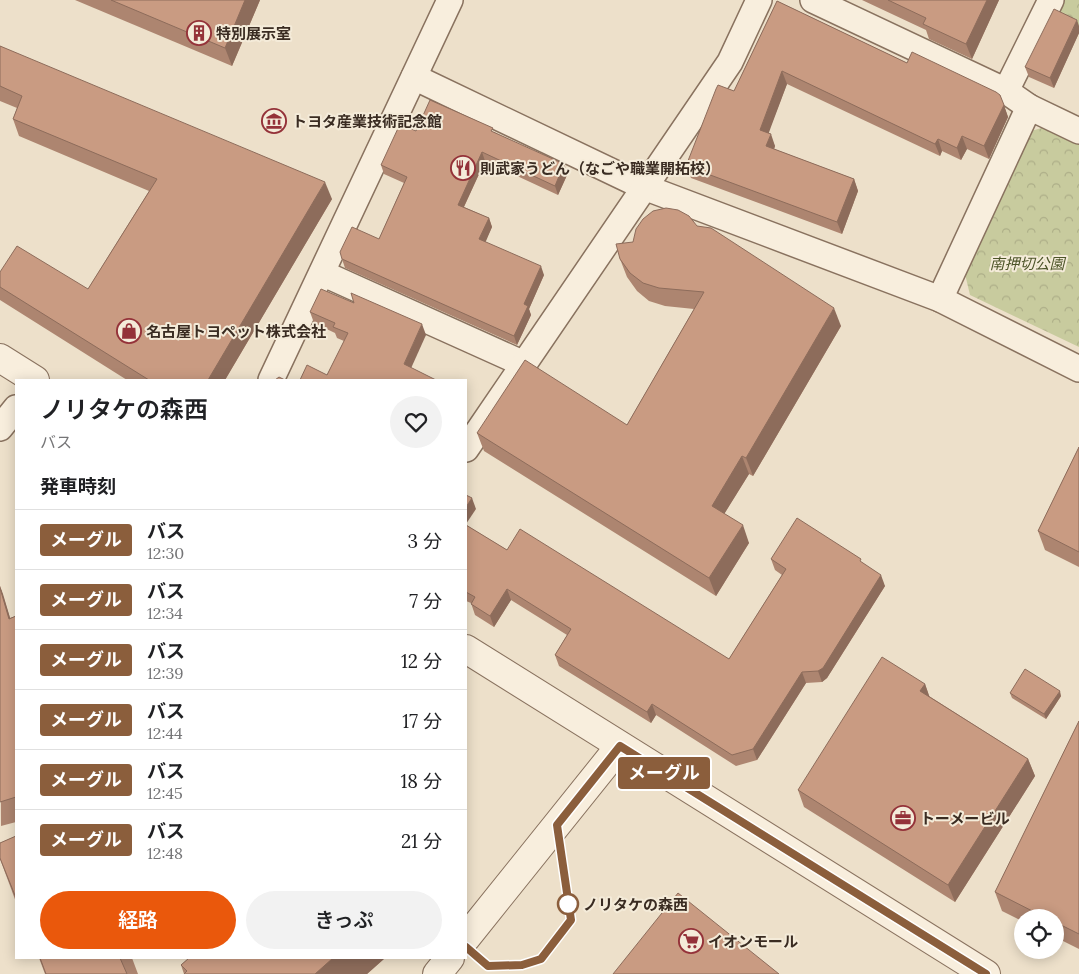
<!DOCTYPE html>
<html lang="ja">
<head>
<meta charset="utf-8">
<style>
  body { margin:0; font-family:Lora,"Noto Sans JP",serif; background:#f2f2f2; color:#202124; height:100vh; display:flex; flex-direction:column; font-size:19px; white-space:nowrap }
  * { box-sizing:border-box; margin:0 }
  p { font-size:16px; color:#757577 }
  .icon { flex:none; width:28px; height:28px; fill:none; stroke:currentColor; stroke-width:2; stroke-linecap:round; stroke-linejoin:round }
  .map { position:relative; flex:1; overflow:hidden }
  .drawer { position:absolute; left:15px; top:379px; width:452px; height:580px; display:flex; flex-direction:column; background:#fff; border-radius:0px; box-shadow:0 2px 12px #0003 }
  .drawer>* { flex:none }
  .badge { padding:0 10px; border-radius:4px; font-size:18px; line-height:32px }
  .buttons { position:absolute; left:1014px; top:909px; display:grid; gap:10px }
  .buttons a { display:grid; place-items:center; width:50px; height:50px; border-radius:50%; background:#fff; box-shadow:0 2px 12px #0003; font-size:25px }
  .map>.badge { position:absolute; translate:-50% -50%; box-shadow:0 0 0 2px #fff }
  h2 { padding:0 25px; font-size:19px; line-height:45px }
  .round { display:grid; place-items:center; flex:none; width:52px; height:52px; border-radius:26px; background:#f2f2f2 }
  .headline { display:flex; align-items:center; justify-content:space-between; height:85px; padding:0 25px }
  h1 { font-size:24px; font-weight:600; line-height:38px }
  .button { display:flex; gap:10px; margin-top:auto; padding:10px 25px }
  .button a { flex:1; height:58px; border-radius:30px; background:#ea580c; color:#fff; font-size:20px; font-weight:600; line-height:58px; text-align:center }
  .button a+a { background:#f2f2f2; color:#202124 }
  ul { padding:0; list-style:none }
  li { display:flex; align-items:center; gap:15px; height:60px; padding:0 25px; border-top:1px solid #e0e0e0 }
  li div { flex:1 }
  li b { display:block; font-size:19px }
  li em { font-style:normal }
  li .badge { min-width:55px; font-weight:700; text-align:center }
  .map>svg:first-child { display:block }
</style>
</head>
<body>
<div class="map">
<svg width="1079" height="974" viewBox="0 0 1079 974">
  <defs>
    <pattern id="park-crowns" width="20" height="18" patternUnits="userSpaceOnUse" patternTransform="scale(1.25)"><rect width="20" height="18" fill="#c8cb9e"/><path d="M2 6a3 3 0 1 1 6 0M12 15a3 3 0 1 1 6 0" fill="none" stroke="#adae88"/></pattern>
  </defs>
  <rect width="100%" height="100%" fill="#ede0ca"/>
  <g fill="url(#park-crowns)">
    <polygon points="1059,0 1079,0 1079,26 1052,13"/>
    <polygon points="1045,127 1079,144 1079,347 970,295 965,274 1031,131"/>
  </g>
  <g fill="none" stroke-linecap="round" stroke-linejoin="round">
    <defs>
      <g id="minor">
        <polyline points="813,0 1006,91 1029,107 1079,131"/>
        <polyline points="414,77 644,187 940,299 1079,369"/>
        <polyline points="1006,91 1051,0"/>
        <polyline points="322,273 524,364"/>
        <polyline points="940,299 1029,107"/>
        <polyline points="271,380 450,0"/>
        <polyline points="0,428 16,408"/>
        <polyline points="466,449 730,62 759,0"/>
      </g>
      <g id="tertiary">
        <polyline points="0,358 35,380"/>
        <polyline points="466,649 986,974"/>
        <polyline points="466,938 620,746"/>
        <polyline points="437,974 450,958"/>
      </g>
    </defs>
    <use href="#minor" stroke="#89725f" stroke-width="28"/>
    <use href="#tertiary" stroke="#89725f" stroke-width="30"/>
    <use href="#minor" stroke="#f8eedd" stroke-width="25"/>
    <use href="#tertiary" stroke="#f8eedd" stroke-width="28"/>
  </g>
  <g fill="#ad8570">
    <polygon points="75,0 260,0 232,66"/>
    <polygon points="862,0 999,0 972,59 929,39 926,30"/>
    <polygon points="777,1 907,63 1000,95 1008,117 989,159 967,149 961,160 942,151 940,156 787,84 768,133 775,146 774,149 854,179 858,191 842,234 691,178 686,166 734,91"/>
    <polygon points="1079,26 1079,33 1054,88 1029,77 1025,67"/>
    <polygon points="0,46 332,199 225,380 127,380 0,300 0,287 88,289 149,191 19,136 13,119 17,108 0,101"/>
    <polygon points="416,131 494,132 568,173 558,195 485,161 464,207 489,218 492,227 485,242 544,275 529,309 531,315 517,345 345,268 342,259 379,239 404,183 384,174 381,165"/>
    <polygon points="697,226 841,326 753,476 749,474 724,514 749,543 716,596 484,451 477,433 627,425 694,309 665,306 649,301 637,291 627,277 620,259 633,242"/>
    <polygon points="310,312 426,335 327,375 344,341 337,338 335,333 314,323"/>
    <polygon points="1079,447 1079,567 1045,550 1038,531"/>
    <polygon points="466,525 507,550 729,659 782,575 775,570 771,559 863,563 885,586 827,678 822,682 806,683 757,760 736,766 656,715 651,723 559,666 555,655 567,635 511,600 494,627 475,615 471,603 466,601"/>
    <polygon points="0,586 10,618 16,616 16,822 1,826"/>
    <polygon points="925,684 929,696 1028,759 1035,776 955,902 804,807 798,790"/>
    <polygon points="1010,693 1061,696 1046,719 1012,698"/>
    <polygon points="1079,721 1079,949 1055,937 1055,918 1022,918 1022,921 1002,911 995,892"/>
    <polygon points="16,836 16,902 0,859 0,843"/>
    <polygon points="39,958 132,958 138,974 45,974"/>
    <polygon points="189,958 385,958 367,974 184,974 181,965"/>
  </g>
  <g fill="#8d6c5b">
    <polygon points="245,0 260,0 232,66 225,48"/>
    <polygon points="987,0 999,0 972,59 966,44"/>
    <polygon points="1077,20 1079,26 1079,33 1054,88 1050,78"/>
    <polygon points="782,71 787,84 765,143 760,130"/>
    <polygon points="1004,105 1008,117 989,159 984,146"/>
    <polygon points="771,134 775,146 771,159 766,146"/>
    <polygon points="962,136 967,149 961,160 957,148"/>
    <polygon points="938,139 942,151 940,156 935,144"/>
    <polygon points="482,152 485,161 461,213 458,205"/>
    <polygon points="564,164 568,173 558,195 555,186"/>
    <polygon points="854,179 858,191 842,234 837,222"/>
    <polygon points="325,182 332,199 225,380 208,380"/>
    <polygon points="489,218 492,227 483,248 479,239"/>
    <polygon points="541,266 544,275 529,309 531,315 517,345 514,336 524,304"/>
    <polygon points="834,308 841,326 753,476 746,458"/>
    <polygon points="422,324 426,335 408,375 404,364"/>
    <polygon points="742,456 749,474 718,524 712,506"/>
    <polygon points="472,498 476,509 466,524 466,507"/>
    <polygon points="743,525 749,543 716,596 709,578"/>
    <polygon points="881,575 885,586 827,678 822,682 818,671"/>
    <polygon points="0,586 3,594 16,638 9,619 0,588"/>
    <polygon points="507,589 511,600 494,627 490,616"/>
    <polygon points="802,672 806,683 757,760 753,749"/>
    <polygon points="925,684 931,701 920,691"/>
    <polygon points="1060,691 1061,696 1046,719 1044,714"/>
    <polygon points="652,704 656,715 651,723 647,712"/>
    <polygon points="1028,759 1035,776 955,902 948,885"/>
    <polygon points="333,958 385,958 367,974 315,974"/>
  </g>
  <g fill="#c99b82" stroke="#8d6c5b">
    <polygon points="111,0 245,0 225,48"/>
    <polygon points="888,0 987,0 966,44 923,24 926,18"/>
    <polygon points="777,1 907,63 912,52 996,92 1000,95 1004,105 984,146 962,136 957,148 938,139 935,144 782,71 760,130 771,134 766,146 854,179 837,222 686,166 716,89 718,85 734,91"/>
    <polygon points="1054,9 1077,20 1050,78 1025,67"/>
    <polygon points="0,46 325,182 208,380 149,380 0,287 0,272 17,246 88,289 157,179 13,119 22,96 0,86"/>
    <polygon points="430,100 493,128 491,131 564,164 555,186 482,152 458,205 489,218 479,239 541,266 524,304 528,306 514,336 342,259 340,252 352,227 379,239 407,177 381,165 400,124 416,131"/>
    <polygon points="666,208 678,210 689,216 697,226 711,228 834,308 746,458 742,456 712,506 743,525 709,578 477,433 525,360 627,425 704,292 659,288 643,283 630,273 620,259 616,244 633,242 636,229 643,219 653,211"/>
    <polygon points="321,289 354,303 351,293 422,324 404,364 436,380 300,380 307,365 327,375 348,333 333,327 335,323 310,312"/>
    <polygon points="279,377 285,380 275,380"/>
    <polygon points="1079,447 1079,552 1038,531"/>
    <polygon points="466,495 472,498 466,507"/>
    <polygon points="797,518 861,559 860,561 881,575 823,668 818,671 802,672 753,749 732,755 652,704 647,712 555,655 571,629 507,589 490,616 471,604 475,597 466,592 466,525 507,550 520,529 729,659 786,569 771,559"/>
    <polygon points="0,588 9,619 16,616 16,797 0,802"/>
    <polygon points="882,657 925,684 920,691 1028,759 948,885 798,790"/>
    <polygon points="1025,669 1060,691 1044,714 1010,693"/>
    <polygon points="1079,721 1079,934 1055,922 1055,918 1046,918 995,892"/>
    <polygon points="16,836 16,898 0,858 0,843"/>
    <polygon points="678,893 779,974 613,974"/>
    <polygon points="40,958 120,958 127,974 46,974"/>
    <polygon points="189,958 333,958 315,974 184,974 187,971 181,965"/>
  </g>
  <g fill="none" stroke-linecap="round" stroke-linejoin="round">
    <defs>
      <polyline id="line" points="466,947 488,966 522,965 541,959 571,920 557,825 620,746 986,974"/>
    </defs>
    <use href="#line" stroke="#fff" stroke-width="11"/>
    <use href="#line" stroke="#8b5e3c" stroke-width="8"/>
  </g>
  <defs>
    <symbol id="building-ring" viewBox="-11 -11 22 22"><circle r="9.5" fill="#f4ebd9" stroke="#943239" stroke-width="1.5"/><path d="M-4-6H4V6H1V3H-1V6H-4ZM-2.5-4.3h1.7v1.8h-1.7ZM.8-4.3h1.7v1.8H.8ZM-2.5-1h1.7V.8h-1.7ZM.8-1h1.7V.8H.8Z" fill="#943239"/></symbol>
    <symbol id="museum-ring" viewBox="-11 -11 22 22"><circle r="9.5" fill="#f4ebd9" stroke="#943239" stroke-width="1.5"/><path d="M0-6L6-3V-2H-6V-3ZM-5-1h2V3h-2ZM-1-1h2V3h-2ZM3-1h2V3H3ZM-6 4H6V6H-6Z" fill="#943239"/></symbol>
    <symbol id="restaurant-ring" viewBox="-11 -11 22 22"><circle r="9.5" fill="#f4ebd9" stroke="#943239" stroke-width="1.5"/><path d="M-5-6h1v4h1v-4h1v4h1v-4h1v5L-1.5 .5V6h-2V.5L-5-1ZM5-6V6H3V1.5H1.5Q1.5-4 5-6Z" fill="#943239"/></symbol>
    <symbol id="shop-ring" viewBox="-11 -11 22 22"><circle r="9.5" fill="#f4ebd9" stroke="#943239" stroke-width="1.5"/><path d="M-5-2.5h2.3a2.7 3.5 0 0 1 5.4 0H5L5.5 6h-11ZM-1.5-2.5h3a1.5 2.3 0 0 0-3 0Z" fill="#943239"/></symbol>
    <symbol id="office-ring" viewBox="-11 -11 22 22"><circle r="9.5" fill="#f4ebd9" stroke="#943239" stroke-width="1.5"/><path d="M-6-3h4V-5.5h4V-3h4V5H-6ZM-1-4.5V-3h2v-1.5ZM-6 0V1H6V0Z" fill="#943239"/></symbol>
    <symbol id="supermarket-ring" viewBox="-11 -11 22 22"><circle r="9.5" fill="#f4ebd9" stroke="#943239" stroke-width="1.5"/><path d="M-6-5.5h2.5l.6 2H6L4.5 2H-2.5L-4.4-4H-6ZM-1.5 3.2a1.3 1.3 0 1 0 .1 0ZM3 3.2a1.3 1.3 0 1 0 .1 0Z" fill="#943239"/></symbol>
  </defs>
  <g fill-rule="evenodd">
    <use href="#building-ring" x="185" y="19" width="28" height="28"/>
    <use href="#museum-ring" x="260" y="107" width="28" height="28"/>
    <use href="#restaurant-ring" x="449" y="154" width="28" height="28"/>
    <use href="#shop-ring" x="115" y="317" width="28" height="28"/>
    <use href="#office-ring" x="889" y="804" width="28" height="28"/>
    <use href="#supermarket-ring" x="677" y="927" width="28" height="28"/>
  </g>
  <circle fill="#fff" stroke="#8b5e3c" stroke-width="2.5" cx="568" cy="904" r="10"/>
  <g text-anchor="middle" dominant-baseline="central" stroke-width="4" stroke-linejoin="round" paint-order="stroke">
    <g font-size="15" font-weight="bold" fill="#3a2c22" stroke="#f4ebd9" text-anchor="start">
      <text x="216" y="33">特別展示室</text>
      <text x="292" y="121">トヨタ産業技術記念館</text>
      <text x="480" y="168">則武家うどん（なごや職業開拓校）</text>
      <text x="146" y="331">名古屋トヨペット株式会社</text>
      <text x="920" y="818">トーメービル</text>
      <text x="708" y="941">イオンモール</text>
    </g>
    <g font-size="15" font-style="italic" fill="#4d5529" stroke="#f4ebd9">
      <text x="1027" y="263">南押切公園</text>
    </g>
    <g font-size="15" font-weight="bold" fill="#3a2c22" stroke="#f4ebd9" text-anchor="start">
      <text x="583" y="904">ノリタケの森西</text>
    </g>
  </g>
</svg>
<div class="buttons">
<a><svg class="icon" aria-label="locate" viewBox="0 0 24 24"><circle cx="12" cy="12" r="6"/><path d="M12 2v4M12 18v4M2 12h4M18 12h4"/></svg></a>
</div>
<b class="badge" style="left:664px;top:773px;background:#8b5e3c;color:#fff">メーグル</b>
<section class="drawer">
<div class="headline"><div><h1>ノリタケの森西</h1><p>バス</p></div><a class="round"><svg class="icon" aria-label="heart" viewBox="0 0 24 24"><path d="M12 20l-8-8c-3-5 5-10 8-4 3-6 11-1 8 4z"/></svg></a></div>
<h2>発車時刻</h2>
<ul>
<li><span class="badge" style="background:#8b5e3c;color:#fff">メーグル</span><div><b>バス</b><p>12:30</p></div><em>3 分</em></li>
<li><span class="badge" style="background:#8b5e3c;color:#fff">メーグル</span><div><b>バス</b><p>12:34</p></div><em>7 分</em></li>
<li><span class="badge" style="background:#8b5e3c;color:#fff">メーグル</span><div><b>バス</b><p>12:39</p></div><em>12 分</em></li>
<li><span class="badge" style="background:#8b5e3c;color:#fff">メーグル</span><div><b>バス</b><p>12:44</p></div><em>17 分</em></li>
<li><span class="badge" style="background:#8b5e3c;color:#fff">メーグル</span><div><b>バス</b><p>12:45</p></div><em>18 分</em></li>
<li><span class="badge" style="background:#8b5e3c;color:#fff">メーグル</span><div><b>バス</b><p>12:48</p></div><em>21 分</em></li>
</ul>
<div class="button"><a>経路</a><a>きっぷ</a></div>
</section>
</div>
</body>
</html>
